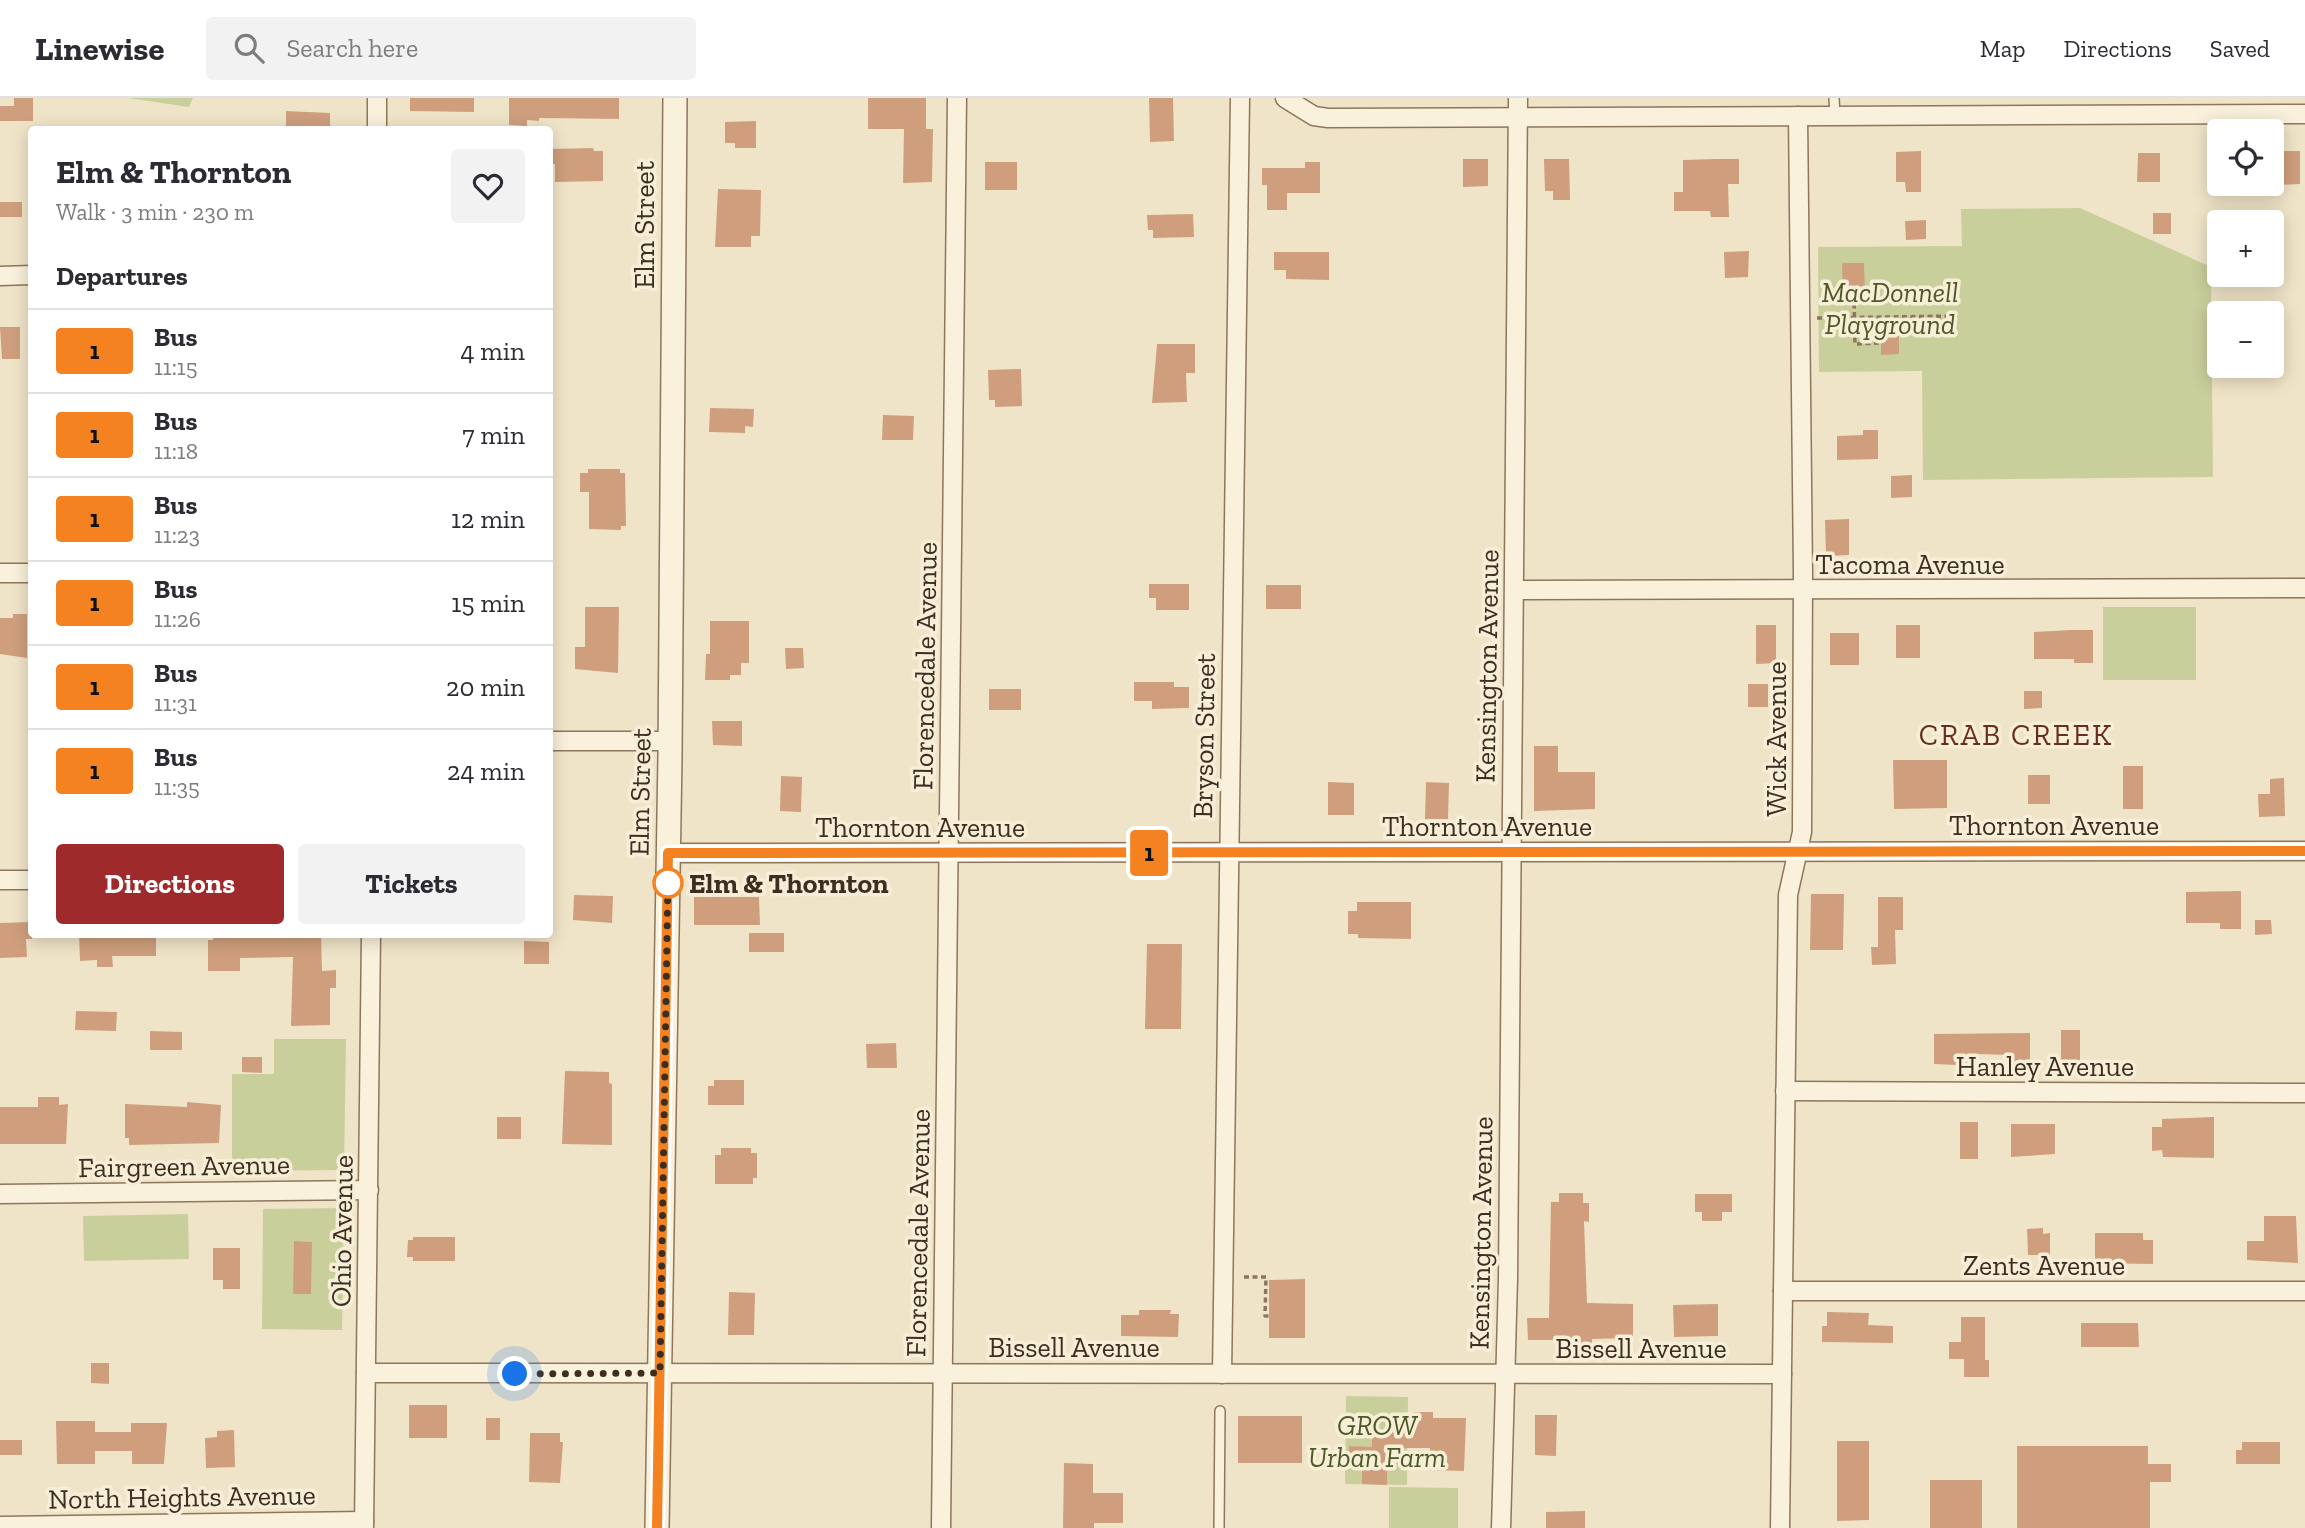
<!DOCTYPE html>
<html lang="en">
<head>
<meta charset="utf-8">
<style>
  body { margin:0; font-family:"Zilla Slab",serif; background:#f2f2f3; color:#2b2b33; height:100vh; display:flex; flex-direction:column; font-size:26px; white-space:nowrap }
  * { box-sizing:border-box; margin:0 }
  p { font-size:23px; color:#7c7c81 }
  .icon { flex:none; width:38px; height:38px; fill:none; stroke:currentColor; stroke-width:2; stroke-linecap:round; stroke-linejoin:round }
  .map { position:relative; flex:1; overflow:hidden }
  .side { position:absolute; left:28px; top:28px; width:525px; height:812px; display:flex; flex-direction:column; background:#fff; border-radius:7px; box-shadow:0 4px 18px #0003 }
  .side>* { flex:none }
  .badge { padding:0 14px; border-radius:5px; font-size:24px; line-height:46px }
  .tools { position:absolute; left:2207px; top:21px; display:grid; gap:14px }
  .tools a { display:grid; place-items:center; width:77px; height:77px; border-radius:7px; background:#fff; box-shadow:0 4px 18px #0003; font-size:35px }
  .you { position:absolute; width:35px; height:35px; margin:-18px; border:5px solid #fff; border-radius:50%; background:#1a73e8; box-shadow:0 0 0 10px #1a73e833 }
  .map>.badge { position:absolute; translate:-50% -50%; box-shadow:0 0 0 4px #fff }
  h2 { padding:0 28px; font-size:26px; line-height:63px }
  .round { display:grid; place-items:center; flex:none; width:74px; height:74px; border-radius:7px; background:#f2f2f3 }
  .summary { display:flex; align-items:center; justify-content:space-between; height:119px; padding:0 28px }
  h1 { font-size:33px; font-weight:700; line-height:52px }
  .primary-button { display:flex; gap:14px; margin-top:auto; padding:14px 28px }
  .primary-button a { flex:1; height:80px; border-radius:7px; background:#9e2a2b; color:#fff; font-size:28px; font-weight:700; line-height:80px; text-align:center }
  .primary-button a+a { background:#f2f2f3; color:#2b2b33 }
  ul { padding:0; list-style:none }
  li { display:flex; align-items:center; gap:21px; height:84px; padding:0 28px; border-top:2px solid #e1e1e2 }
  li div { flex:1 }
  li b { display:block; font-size:26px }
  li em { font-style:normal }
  li .badge { min-width:77px; font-weight:700; text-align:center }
  header { display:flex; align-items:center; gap:42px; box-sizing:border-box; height:98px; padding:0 35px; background:#fff; border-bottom:2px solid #e1e1e2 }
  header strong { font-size:33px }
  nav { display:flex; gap:38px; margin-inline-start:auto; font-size:24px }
  .search { width:490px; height:63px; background:#f2f2f3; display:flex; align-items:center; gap:18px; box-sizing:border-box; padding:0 24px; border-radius:7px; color:#7c7c81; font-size:26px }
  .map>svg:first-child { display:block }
</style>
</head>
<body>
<header>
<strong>Linewise</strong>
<div class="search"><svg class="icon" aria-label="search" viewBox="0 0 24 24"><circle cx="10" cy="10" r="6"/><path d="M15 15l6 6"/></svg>Search here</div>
<nav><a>Map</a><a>Directions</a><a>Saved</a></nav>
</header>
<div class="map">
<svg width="2305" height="1430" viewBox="0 0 2305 1430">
  <rect width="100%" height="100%" fill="#f0e4c8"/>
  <g fill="#c9cf9b">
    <polygon points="128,0 193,0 189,9"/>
    <polygon points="2080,110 2211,169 2213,379 1923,382 1922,273 1819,274 1818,149 1962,148 1961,111"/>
    <rect x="2103" y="509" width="93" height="73"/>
    <polygon points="274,941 346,941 344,1072 232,1073 232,976 274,976"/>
    <polygon points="344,1110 342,1232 262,1231 263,1111"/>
    <polygon points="188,1116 189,1161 84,1163 83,1118"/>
    <polygon points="1346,1298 1408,1299 1407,1387 1345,1386"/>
    <polygon points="1389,1389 1458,1390 1458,1430 1389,1430"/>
  </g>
  <g fill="#cf9f7d">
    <polygon points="14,0 33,0 33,23 0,23 0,8 14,8"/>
    <polygon points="410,0 474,0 474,14 410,13"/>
    <polygon points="509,0 619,0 619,21 539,20 539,23 527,22 527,28 509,27"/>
    <polygon points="868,0 926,0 926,31 933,31 932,84 903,85 904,31 868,31"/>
    <polygon points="1149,0 1173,0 1174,43 1150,44"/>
    <polygon points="286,13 330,15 330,32 286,32"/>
    <polygon points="756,23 756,50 735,50 735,45 725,45 725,24"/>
    <polygon points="593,50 594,53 603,53 603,83 555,84 555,66 550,66 550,51"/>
    <polygon points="1921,53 1921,94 1906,94 1905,84 1896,84 1896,54"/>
    <polygon points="2278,53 2300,53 2300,86 2278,87"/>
    <polygon points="2138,55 2160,55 2160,84 2137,84"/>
    <polygon points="1463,61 1488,61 1488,88 1463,89"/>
    <polygon points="1544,61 1569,61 1570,102 1553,102 1553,93 1545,93"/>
    <polygon points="1715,61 1739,61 1739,86 1728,86 1729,119 1711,119 1710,113 1674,113 1674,94 1683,94 1683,62"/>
    <rect x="985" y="64" width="32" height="28"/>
    <polygon points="1305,64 1320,64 1320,95 1287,95 1287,112 1267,112 1267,87 1262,87 1262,70 1305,70"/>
    <polygon points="718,91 761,92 760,138 751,138 751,149 715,149"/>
    <rect x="0" y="104" width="22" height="15"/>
    <rect x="2153" y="115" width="18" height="21"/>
    <polygon points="1193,116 1194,139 1153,140 1153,132 1148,132 1147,117"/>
    <polygon points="1926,122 1926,141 1906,142 1905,123"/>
    <polygon points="1749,153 1748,179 1725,180 1724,154"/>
    <polygon points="1274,154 1329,154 1329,182 1286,181 1286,172 1274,172"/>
    <polygon points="1842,165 1864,165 1865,197 1843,197"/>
    <polygon points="0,229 20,229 20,261 2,261"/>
    <polygon points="1881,233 1899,233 1899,256 1881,257"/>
    <polygon points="1157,246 1195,246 1195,275 1186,275 1187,304 1152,305"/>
    <polygon points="1021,271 1022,308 995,309 995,302 989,302 988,272"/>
    <polygon points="710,310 754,311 753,329 745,328 745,335 709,334"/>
    <polygon points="883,317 914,318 913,342 882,342"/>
    <polygon points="1863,332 1878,332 1878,361 1837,362 1837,338 1863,337"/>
    <polygon points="588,371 620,371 620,375 625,375 626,428 621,428 621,432 589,431 589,394 580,394 580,375 588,375"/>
    <polygon points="1912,377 1912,399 1891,400 1891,378"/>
    <polygon points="1849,421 1849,457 1826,458 1825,422"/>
    <polygon points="1149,486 1189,486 1189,512 1156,512 1156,500 1149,500"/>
    <rect x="1266" y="487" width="35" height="24"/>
    <polygon points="585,509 619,509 618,575 575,571 575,549 585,549"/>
    <polygon points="13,516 27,516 27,560 0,556 0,520 13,520"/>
    <polygon points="710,523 749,523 749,565 741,565 741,577 730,577 730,582 705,582 706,556 710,556"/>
    <polygon points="1756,527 1776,527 1776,565 1756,566"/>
    <rect x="1896" y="527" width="24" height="33"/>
    <polygon points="2071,532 2093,532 2093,565 2074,565 2074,561 2034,561 2034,534"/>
    <rect x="1830" y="535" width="29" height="32"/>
    <polygon points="785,550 803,550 804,570 786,571"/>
    <polygon points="1134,584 1174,584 1174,589 1189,589 1189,610 1152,611 1152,603 1134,603"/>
    <rect x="1748" y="586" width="20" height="23"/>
    <rect x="989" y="591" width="32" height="21"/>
    <polygon points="2024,593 2042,593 2042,610 2024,611"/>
    <polygon points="712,623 742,623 742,648 713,647"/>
    <polygon points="1534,648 1558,648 1558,674 1595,674 1595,711 1534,713"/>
    <polygon points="1893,662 1947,662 1947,710 1894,711"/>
    <rect x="2123" y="668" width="20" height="43"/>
    <rect x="2028" y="677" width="22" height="29"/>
    <polygon points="781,678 802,679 801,714 780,713"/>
    <polygon points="2284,680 2285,718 2259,719 2258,696 2270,696 2270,681"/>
    <polygon points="1328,684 1354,685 1354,717 1328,717"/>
    <polygon points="1426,684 1449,685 1448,721 1425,721"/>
    <polygon points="2241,793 2241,831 2220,831 2220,825 2186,825 2186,794"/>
    <polygon points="1811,796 1844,796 1843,852 1810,852"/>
    <polygon points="574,797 613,798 612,825 573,822"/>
    <polygon points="694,799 759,799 760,827 694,827"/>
    <polygon points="1878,799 1903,799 1903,832 1895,832 1896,866 1872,867 1871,849 1878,849"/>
    <polygon points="1357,804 1411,804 1411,841 1358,840 1358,836 1348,836 1348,813 1357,813"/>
    <polygon points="2255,822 2271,822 2272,836 2255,837"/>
    <polygon points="32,824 32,841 26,841 27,859 0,860 0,825"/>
    <rect x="749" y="835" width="35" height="19"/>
    <polygon points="79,836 156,836 156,858 112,858 113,869 97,869 97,862 80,863"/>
    <polygon points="213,836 321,836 322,873 336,872 336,890 330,890 330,927 291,928 293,859 240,860 240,873 208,873 208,842 213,842"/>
    <polygon points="524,843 549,844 549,866 524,866"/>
    <polygon points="1147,846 1182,846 1181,931 1145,931"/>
    <polygon points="76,913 117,914 116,933 75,932"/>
    <rect x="2061" y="932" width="19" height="37"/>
    <polygon points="150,933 182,934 182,952 150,952"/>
    <polygon points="2030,935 2030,969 2010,969 2010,957 1978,956 1978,968 1934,966 1934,936"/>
    <polygon points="896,945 897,970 867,970 866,946"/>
    <polygon points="242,959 262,959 262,975 242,974"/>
    <polygon points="565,973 609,974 609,985 612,986 612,1047 562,1046"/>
    <polygon points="714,982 744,982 744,1007 708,1007 708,988 714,988"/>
    <polygon points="38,999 59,999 59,1007 68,1006 66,1046 0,1046 0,1009 38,1009"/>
    <polygon points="187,1004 221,1007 219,1045 129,1047 129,1040 125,1040 125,1006 187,1009"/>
    <rect x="497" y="1019" width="24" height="22"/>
    <polygon points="2214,1019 2214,1060 2163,1059 2162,1052 2152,1053 2152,1029 2162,1029 2162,1021"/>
    <rect x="1960" y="1024" width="18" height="37"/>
    <polygon points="2011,1026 2055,1026 2055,1056 2011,1059"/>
    <polygon points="721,1050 751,1050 751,1055 757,1055 757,1080 753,1080 753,1086 715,1086 715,1057 721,1057"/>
    <polygon points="1559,1095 1583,1095 1583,1105 1589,1105 1589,1124 1584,1123 1587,1205 1633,1206 1633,1240 1592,1241 1592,1248 1573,1248 1573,1242 1528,1242 1527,1220 1549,1220 1551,1104 1559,1104"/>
    <polygon points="1695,1096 1732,1096 1732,1114 1722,1114 1722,1123 1702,1123 1702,1114 1695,1114"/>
    <polygon points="2264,1118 2296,1118 2298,1165 2247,1162 2247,1143 2264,1143"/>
    <polygon points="2043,1130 2043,1136 2050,1135 2050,1157 2028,1157 2027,1131"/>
    <polygon points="2095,1135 2143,1135 2143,1142 2153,1142 2153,1166 2095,1165"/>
    <polygon points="413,1139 455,1139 455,1163 413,1163 413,1159 407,1159 408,1142 413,1142"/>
    <polygon points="294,1143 312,1144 311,1196 293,1196"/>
    <polygon points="213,1150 240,1150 240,1191 223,1191 223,1182 213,1182"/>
    <polygon points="1305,1181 1305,1240 1269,1240 1269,1182"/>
    <polygon points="729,1194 755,1195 754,1237 728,1237"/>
    <polygon points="1718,1206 1718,1238 1674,1239 1673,1207"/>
    <polygon points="1139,1212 1171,1212 1170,1216 1179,1216 1178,1239 1121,1238 1121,1217 1139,1217"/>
    <polygon points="1827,1214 1869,1215 1868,1227 1893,1228 1893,1245 1822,1244 1822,1228 1827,1228"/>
    <polygon points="1961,1219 1985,1219 1985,1262 1989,1262 1989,1279 1964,1279 1964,1261 1949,1261 1949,1244 1961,1244"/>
    <polygon points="2081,1225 2138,1225 2139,1249 2081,1249"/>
    <polygon points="91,1265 109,1265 109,1286 91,1285"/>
    <rect x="409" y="1307" width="38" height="33"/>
    <polygon points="1413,1314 1433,1314 1433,1320 1466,1320 1464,1373 1430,1372 1430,1350 1398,1350 1398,1367 1387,1367 1387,1387 1362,1386 1362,1365 1348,1365 1349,1348 1372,1349 1372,1333 1412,1333"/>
    <polygon points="1535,1317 1557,1317 1556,1358 1535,1357"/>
    <rect x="1238" y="1318" width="64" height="47"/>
    <rect x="486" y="1320" width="14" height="22"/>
    <polygon points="56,1323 95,1323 95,1334 131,1334 131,1325 167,1325 164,1366 132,1366 132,1353 95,1353 95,1366 57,1366"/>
    <polygon points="234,1332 235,1369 206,1370 205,1340 217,1339 217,1333"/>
    <polygon points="530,1335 560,1335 560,1344 563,1344 560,1385 529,1384"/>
    <rect x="0" y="1342" width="22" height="15"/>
    <polygon points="1837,1343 1869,1343 1869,1422 1837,1423"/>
    <polygon points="2242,1344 2280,1344 2280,1366 2236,1366 2236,1352 2242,1352"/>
    <polygon points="2017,1348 2148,1348 2148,1366 2171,1366 2171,1384 2150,1384 2150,1430 2017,1430"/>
    <polygon points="1064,1365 1093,1366 1093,1395 1123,1395 1123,1425 1094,1425 1094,1430 1063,1430"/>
    <rect x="1930" y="1382" width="52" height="48"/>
    <polygon points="1585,1413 1585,1430 1546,1430 1546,1414"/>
  </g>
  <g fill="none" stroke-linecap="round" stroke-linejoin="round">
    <defs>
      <g id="service">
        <polyline points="1834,0 1835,18"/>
        <polyline points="1219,1430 1220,1313"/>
      </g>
      <g id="minor">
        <polyline points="377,0 377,32"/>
        <polyline points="1285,0 1314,18 1328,20 2305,16"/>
        <polyline points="0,178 32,177"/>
        <polyline points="0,475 32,475"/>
        <polyline points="1515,492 2305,490"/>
        <polyline points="550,643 670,643"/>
        <polyline points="669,755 2305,753"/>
        <polyline points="0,782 32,782"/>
        <polyline points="1785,993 2305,995"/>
        <polyline points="0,1096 369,1092"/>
        <polyline points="1783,1193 2305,1193"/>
        <polyline points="366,1275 1782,1276"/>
        <polyline points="1222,1276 1240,0"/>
        <polyline points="0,1428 364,1423"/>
        <polyline points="364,1430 371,836"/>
        <polyline points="941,1430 957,0"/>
        <polyline points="1501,1430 1508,1181 1518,0"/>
        <polyline points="1780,1430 1788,797 1802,734 1803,476 1798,18"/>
      </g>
      <polyline id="tertiary" points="657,1430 670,658 675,0"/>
    </defs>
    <use href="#service" stroke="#8d765c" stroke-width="12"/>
    <use href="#minor" stroke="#8d765c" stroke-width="21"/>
    <use href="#tertiary" stroke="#8d765c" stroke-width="26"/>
    <g stroke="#8d765c" stroke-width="3.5" stroke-dasharray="5 3.5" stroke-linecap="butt">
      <polyline points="1854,197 1855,246 1882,245"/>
      <polyline points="1817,220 1958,218"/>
      <polyline points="1244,1179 1266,1179 1265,1218 1269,1218"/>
    </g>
    <use href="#service" stroke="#faf1dc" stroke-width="9"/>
    <use href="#minor" stroke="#faf1dc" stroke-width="18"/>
    <use href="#tertiary" stroke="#faf1dc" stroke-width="23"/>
  </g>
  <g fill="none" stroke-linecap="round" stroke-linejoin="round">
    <defs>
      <polyline id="line" points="657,1430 668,755 2305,753"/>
    </defs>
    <use href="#line" stroke="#fff" stroke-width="16"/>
    <use href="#line" stroke="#f58220" stroke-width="10"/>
    <polyline stroke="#3d2e20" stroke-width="7" stroke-dasharray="0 12.6" points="515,1276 660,1275 668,777 668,785"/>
  </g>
  <circle fill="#fff" stroke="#f58220" stroke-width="3.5" cx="668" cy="785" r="14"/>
  <g text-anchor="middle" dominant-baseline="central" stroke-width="7" stroke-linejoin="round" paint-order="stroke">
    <g font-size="28" fill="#3d2e20" stroke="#f7eed8">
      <text transform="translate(644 127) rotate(-90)">Elm Street</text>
      <text x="1910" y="466">Tacoma Avenue</text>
      <text transform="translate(925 568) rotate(-89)">Florencedale Avenue</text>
      <text transform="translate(1487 568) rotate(-89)">Kensington Avenue</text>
      <text transform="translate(1204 638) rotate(-89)">Bryson Street</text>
      <text transform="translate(1776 641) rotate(-90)">Wick Avenue</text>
      <text transform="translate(640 694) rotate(-89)">Elm Street</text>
      <text x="2054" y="727">Thornton Avenue</text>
      <text x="1487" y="728">Thornton Avenue</text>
      <text x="920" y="729">Thornton Avenue</text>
      <text x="2045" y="968">Hanley Avenue</text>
      <text transform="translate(184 1068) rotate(-1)">Fairgreen Avenue</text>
      <text transform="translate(342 1133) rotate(-89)">Ohio Avenue</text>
      <text transform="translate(918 1135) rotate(-89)">Florencedale Avenue</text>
      <text transform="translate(1481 1135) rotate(-89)">Kensington Avenue</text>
      <text x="2044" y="1167">Zents Avenue</text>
      <text x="1074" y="1249">Bissell Avenue</text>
      <text x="1641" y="1250">Bissell Avenue</text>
      <text transform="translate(182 1399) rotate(-1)">North Heights Avenue</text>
    </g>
    <g font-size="28" font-style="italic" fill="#4d5a26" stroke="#f7eed8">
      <text x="1890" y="194">MacDonnell<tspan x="1890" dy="32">Playground</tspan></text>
      <text x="1377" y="1327">GROW<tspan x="1377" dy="32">Urban Farm</tspan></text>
    </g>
    <g font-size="28" font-weight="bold" fill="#3d2e20" stroke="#f7eed8" text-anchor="start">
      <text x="689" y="785">Elm &amp; Thornton</text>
    </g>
    <g font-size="30" letter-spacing="2" fill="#6b2e1e" stroke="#f7eed8">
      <text x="2016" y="637">CRAB CREEK</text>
    </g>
  </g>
</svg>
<div class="tools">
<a><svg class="icon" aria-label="locate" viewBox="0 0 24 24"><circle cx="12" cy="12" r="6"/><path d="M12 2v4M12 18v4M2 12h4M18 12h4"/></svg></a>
<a>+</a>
<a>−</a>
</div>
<div class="you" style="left:515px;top:1276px"></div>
<b class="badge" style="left:1149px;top:755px;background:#f58220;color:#111">1</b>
<section class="side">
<div class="summary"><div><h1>Elm &amp; Thornton</h1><p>Walk · 3 min · 230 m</p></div><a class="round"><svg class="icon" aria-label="heart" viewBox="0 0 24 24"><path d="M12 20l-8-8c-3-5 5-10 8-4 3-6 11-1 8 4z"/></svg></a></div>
<h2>Departures</h2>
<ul>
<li><span class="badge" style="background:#f58220;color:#111">1</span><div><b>Bus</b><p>11:15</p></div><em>4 min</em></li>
<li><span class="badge" style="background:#f58220;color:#111">1</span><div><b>Bus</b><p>11:18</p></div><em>7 min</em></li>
<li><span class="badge" style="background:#f58220;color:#111">1</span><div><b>Bus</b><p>11:23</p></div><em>12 min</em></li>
<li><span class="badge" style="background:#f58220;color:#111">1</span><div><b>Bus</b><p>11:26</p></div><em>15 min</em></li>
<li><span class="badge" style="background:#f58220;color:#111">1</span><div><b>Bus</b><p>11:31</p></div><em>20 min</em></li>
<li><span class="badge" style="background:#f58220;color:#111">1</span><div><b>Bus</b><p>11:35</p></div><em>24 min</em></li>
</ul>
<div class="primary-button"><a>Directions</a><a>Tickets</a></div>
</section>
</div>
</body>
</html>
